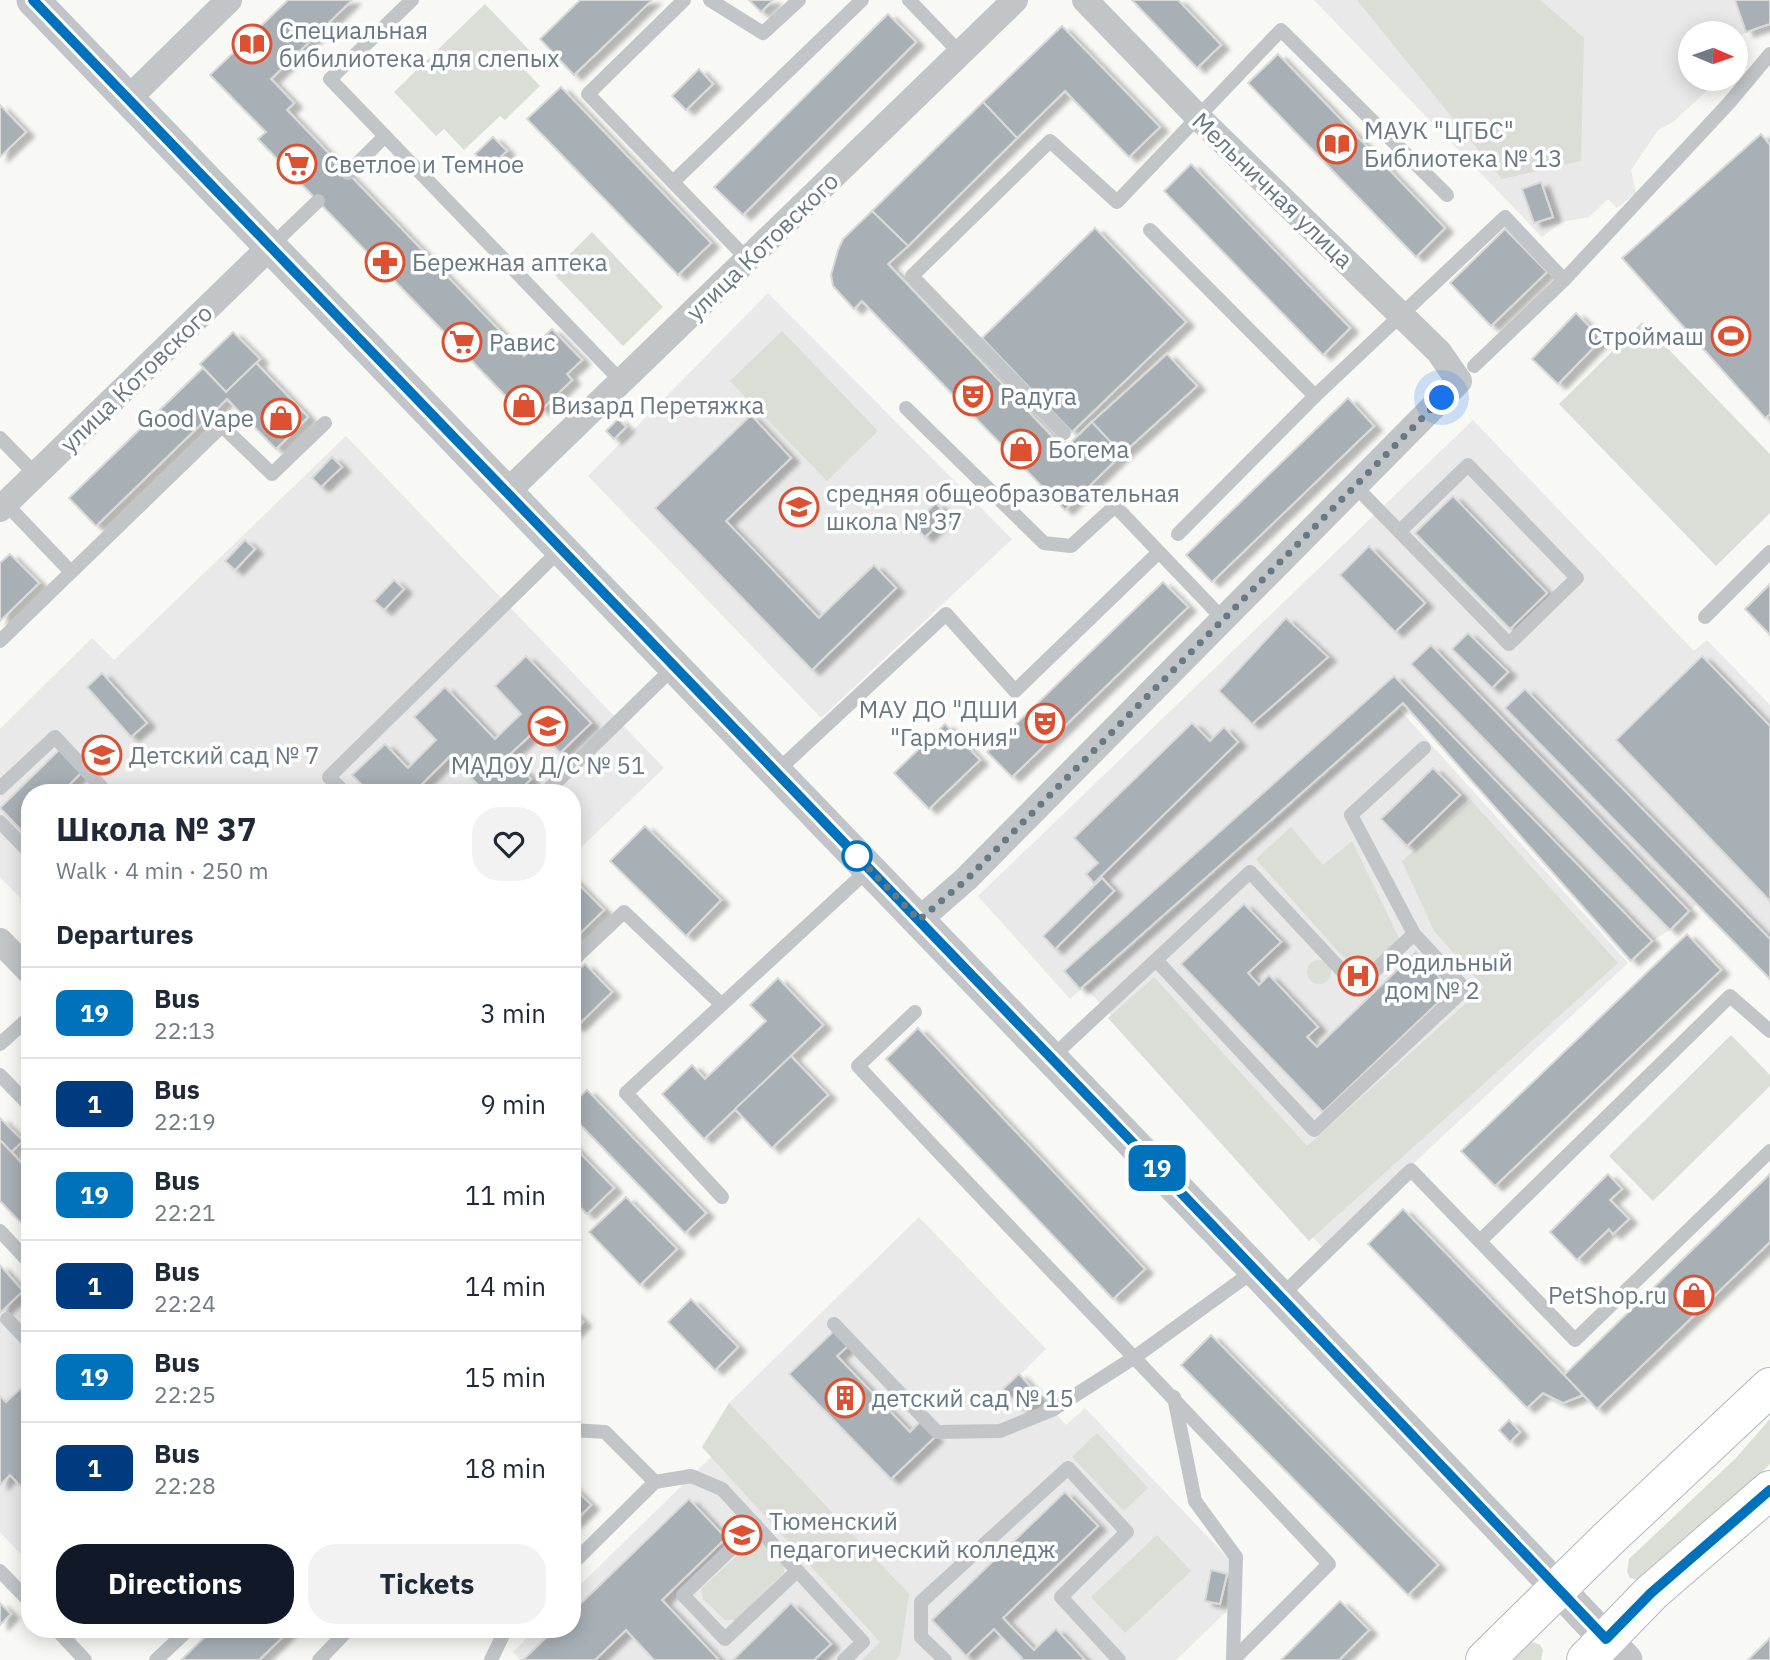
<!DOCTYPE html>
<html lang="en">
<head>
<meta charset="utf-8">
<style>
  body { margin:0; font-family:"IBM Plex Sans",sans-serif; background:#f2f2f3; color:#1f2937; height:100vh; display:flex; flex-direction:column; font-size:26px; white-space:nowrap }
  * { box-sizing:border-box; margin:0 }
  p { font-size:23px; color:#747a83 }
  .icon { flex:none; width:38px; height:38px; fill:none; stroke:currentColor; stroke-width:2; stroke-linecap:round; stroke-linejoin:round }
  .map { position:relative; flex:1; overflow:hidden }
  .sheet { position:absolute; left:21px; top:784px; width:560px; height:854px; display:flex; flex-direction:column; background:#fff; border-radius:28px; box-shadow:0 4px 18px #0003 }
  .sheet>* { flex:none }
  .badge { padding:0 14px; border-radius:10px; font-size:24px; line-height:46px }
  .needle { width:46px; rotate:92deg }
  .tools { position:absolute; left:1678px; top:21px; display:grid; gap:14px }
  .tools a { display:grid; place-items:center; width:70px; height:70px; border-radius:50%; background:#fff; box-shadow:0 4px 18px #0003; font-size:35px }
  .you { position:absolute; width:35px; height:35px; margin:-18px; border:5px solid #fff; border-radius:50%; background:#1a73e8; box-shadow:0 0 0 10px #1a73e833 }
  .map>.badge { position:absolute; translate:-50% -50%; box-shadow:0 0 0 4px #fff }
  h2 { padding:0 35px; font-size:26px; line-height:63px }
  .round { display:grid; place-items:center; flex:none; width:74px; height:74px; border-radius:28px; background:#f2f2f3 }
  .summary { display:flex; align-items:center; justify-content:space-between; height:119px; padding:0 35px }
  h1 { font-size:33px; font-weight:700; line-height:52px }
  .primary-button { display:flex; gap:14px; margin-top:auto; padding:14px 35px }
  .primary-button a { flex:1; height:80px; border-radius:28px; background:#111827; color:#fff; font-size:28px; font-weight:700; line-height:80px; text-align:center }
  .primary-button a+a { background:#f2f2f3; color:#1f2937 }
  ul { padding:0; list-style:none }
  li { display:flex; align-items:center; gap:21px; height:91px; padding:0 35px; border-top:2px solid #e0e1e3 }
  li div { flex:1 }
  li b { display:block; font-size:26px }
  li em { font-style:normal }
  li .badge { min-width:77px; font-weight:700; text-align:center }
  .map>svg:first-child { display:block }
</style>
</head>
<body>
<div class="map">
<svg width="1770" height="1660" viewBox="0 0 1770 1660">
  <defs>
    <filter id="shadow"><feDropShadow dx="8" dy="4.5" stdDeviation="2" flood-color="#0004"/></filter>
  </defs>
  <rect width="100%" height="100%" fill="#f8f8f5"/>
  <g fill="#e8e9e8">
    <polygon points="1314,0 1770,0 1746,32 1736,40 1736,33 1690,33 1690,79 1711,79 1710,88 1673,122 1658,130 1631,170 1636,193 1617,208 1608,199 1589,217 1562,222 1542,237"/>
    <polygon points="768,293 1012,539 821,718 588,476"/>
    <polygon points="1473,420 1694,651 1707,640 1770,705 1770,979 1697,904 1670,930 1652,941 1631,961 1403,704 1070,999 978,896"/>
    <polygon points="346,436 664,768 572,856 572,793 30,793 30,908 0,877 0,729 92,638 114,660"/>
    <polygon points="1400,710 1628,963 1323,1248 1086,988"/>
    <polygon points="919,1217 1046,1349 1020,1375 1066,1425 1085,1408 1229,1559 1226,1612 1176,1660 520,1660 513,1652 536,1629 572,1629 572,1593 711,1457 729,1403"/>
    <polygon points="0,1265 30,1298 30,1564 0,1532"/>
  </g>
  <g fill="#daded6">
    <polygon points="1357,0 1540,0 1584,38 1581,161 1502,179"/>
    <polygon points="485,4 534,55 522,67 540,86 505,120 500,116 464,150 444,129 436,136 394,92"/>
    <polygon points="592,232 663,307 623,346 552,272"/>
    <polygon points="1642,322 1770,454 1770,513 1716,566 1559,404"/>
    <polygon points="782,331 878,431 827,481 730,381"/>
    <polygon points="1471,800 1618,963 1309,1241 1108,1018 1154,977 1307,1146 1484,987 1434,931 1402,861"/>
    <polygon points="1291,827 1323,865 1352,841 1400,940 1360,976 1256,859"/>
    <circle cx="1319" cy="972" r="12"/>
    <polygon points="1731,1035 1770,1075 1770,1086 1653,1201 1609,1156"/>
    <polygon points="729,1403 909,1594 900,1655 895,1660 862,1660 880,1642 702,1447"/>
    <polygon points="1770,1419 1770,1464 1649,1578 1642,1581 1630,1578 1627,1572 1629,1559 1736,1458"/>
    <polygon points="1097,1433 1148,1488 1124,1511 1072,1457"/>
    <polygon points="1157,1535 1191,1571 1125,1633 1091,1597"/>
    <polygon points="763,1538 785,1564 784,1572 736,1620 725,1620 703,1599 701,1589 755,1539"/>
    <polygon points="1530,1641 1540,1645 1543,1650 1541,1660 1508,1660"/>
  </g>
  <g fill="#a8b0b6" stroke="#d9d9d7" stroke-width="2" filter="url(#shadow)">
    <polygon points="288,0 352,0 271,79 294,103 287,110 524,356 552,329 582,360 567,374 572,380 541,410 536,404 524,415 258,139 266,132 210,75"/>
    <polygon points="580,0 652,0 574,75 540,39"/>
    <polygon points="749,0 773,0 761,12"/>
    <polygon points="1132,0 1178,0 1221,45 1197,68"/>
    <polygon points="1735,0 1770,0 1770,24 1746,32"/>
    <polygon points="888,14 916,42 743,215 714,187"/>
    <polygon points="1062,26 1160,127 1129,157 1065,91 1017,138 983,102"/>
    <polygon points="1278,54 1445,228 1416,257 1248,83"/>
    <polygon points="699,69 713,84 686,110 672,96"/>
    <polygon points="561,87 711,243 678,275 527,119"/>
    <polygon points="983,102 1017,138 908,246 872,211"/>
    <polygon points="0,105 26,132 0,157"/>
    <polygon points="1761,134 1770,145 1770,414 1765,418 1622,258"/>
    <polygon points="493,137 507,151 488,168 475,154"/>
    <polygon points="1191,164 1350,328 1323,355 1164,191"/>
    <polygon points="1541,182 1553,217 1534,223 1522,189"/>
    <polygon points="872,211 908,246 888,264 1064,449 1092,422 1122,454 1065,510 862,301 854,309 833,286 831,275 838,250 843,239"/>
    <polygon points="1095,228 1186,322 1072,432 982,338"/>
    <polygon points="1505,229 1547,272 1491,326 1450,283"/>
    <polygon points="1576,313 1602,339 1558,384 1532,359"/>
    <polygon points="233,332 260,359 226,392 200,364"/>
    <polygon points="1167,354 1197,386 1122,454 1092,422"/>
    <polygon points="256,363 308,417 276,449 227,399 96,526 69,498 203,368 226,392"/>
    <polygon points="1348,398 1374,426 1212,582 1186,555"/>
    <polygon points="751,415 791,458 726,521 819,618 874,565 896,588 812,670 655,508"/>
    <polygon points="618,419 626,427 614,439 606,431"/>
    <polygon points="332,457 342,467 321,487 312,478"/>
    <polygon points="1453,496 1547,593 1510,629 1415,533"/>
    <polygon points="936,503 947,516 925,537 913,525"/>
    <polygon points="245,540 255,549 235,570 225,561"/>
    <polygon points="1369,546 1425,603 1395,632 1340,575"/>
    <polygon points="10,554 39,583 0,621 0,563"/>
    <polygon points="394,580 404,589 384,610 374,601"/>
    <polygon points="1163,582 1188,607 1012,777 987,752"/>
    <polygon points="1770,584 1770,635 1745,609"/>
    <polygon points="1286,618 1328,657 1252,724 1219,691"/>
    <polygon points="1468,633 1508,672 1492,688 1452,649"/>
    <polygon points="1431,645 1689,911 1670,930 1411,664"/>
    <polygon points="526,656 591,723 560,753 537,729 508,756 531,779 517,793 486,793 450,756 422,784 430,793 370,793 352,775 385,744 408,768 436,740 414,717 445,687 495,739 521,714 495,686"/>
    <polygon points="1702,656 1770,726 1770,901 1616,740"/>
    <polygon points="102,673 147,723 131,737 87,687"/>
    <polygon points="1394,676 1652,941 1631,961 1403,703 1080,989 1064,971"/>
    <polygon points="1525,689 1770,939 1770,979 1505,708"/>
    <polygon points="1192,723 1210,741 1224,727 1238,742 1094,883 1086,874 1098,863 1074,838"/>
    <polygon points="945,724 980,760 929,809 894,773"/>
    <polygon points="59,750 81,773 61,793 30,793 30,826 28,824 21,830 0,808"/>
    <polygon points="1433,768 1460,795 1407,846 1381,819"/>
    <polygon points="645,826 721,900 686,936 610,861"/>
    <polygon points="572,878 604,910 572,941"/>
    <polygon points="1102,878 1114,891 1055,949 1043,936"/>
    <polygon points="1244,904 1281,942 1248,973 1259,985 1269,975 1318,1027 1307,1037 1317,1047 1416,952 1451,990 1323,1112 1181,964"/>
    <polygon points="1687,934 1721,970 1495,1186 1461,1151"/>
    <polygon points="585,964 612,992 576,1027 572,1023 572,976"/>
    <polygon points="778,978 823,1025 704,1139 662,1094 692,1065 705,1079 766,1021 750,1005"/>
    <polygon points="918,1028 1145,1269 1113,1299 886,1059"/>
    <polygon points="791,1056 828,1095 772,1148 735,1109"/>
    <polygon points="587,1090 706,1213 685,1233 572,1116 572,1104"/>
    <polygon points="0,1118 23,1141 11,1152 0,1140"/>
    <polygon points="0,1140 30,1172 30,1232 0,1201"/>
    <polygon points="572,1145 614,1188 587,1214 572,1199"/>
    <polygon points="1608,1174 1622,1189 1610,1200 1629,1219 1613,1234 1609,1229 1577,1260 1550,1232"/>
    <polygon points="1770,1174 1770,1242 1597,1409 1564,1375"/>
    <polygon points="626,1197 677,1249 640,1285 589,1232"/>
    <polygon points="1403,1209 1564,1375 1583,1395 1563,1403 1543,1393 1527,1408 1368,1244"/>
    <polygon points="0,1265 23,1291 0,1313"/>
    <polygon points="691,1299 738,1347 715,1370 668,1322"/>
    <polygon points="572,1311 583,1322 572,1333"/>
    <polygon points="834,1331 848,1346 837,1356 910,1432 920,1422 935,1437 891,1479 789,1374"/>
    <polygon points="1211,1335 1438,1565 1408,1595 1181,1365"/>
    <polygon points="1019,1374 1040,1397 1024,1411 1003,1389"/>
    <polygon points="30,1380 30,1496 10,1475 0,1485 0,1396 6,1402"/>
    <polygon points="1509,1420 1520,1432 1510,1442 1499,1430"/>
    <polygon points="572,1486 591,1505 572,1524"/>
    <polygon points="1065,1492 1098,1526 1003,1618 1034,1650 1056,1629 1085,1660 1021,1660 1022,1658 994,1629 966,1656 932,1620"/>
    <polygon points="689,1499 726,1538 662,1600 719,1660 654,1660 626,1630 595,1660 523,1660 555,1629 572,1629 572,1612"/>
    <polygon points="1211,1570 1227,1574 1220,1604 1205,1601"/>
    <polygon points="1340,1601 1369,1630 1339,1660 1281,1660"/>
    <polygon points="0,1603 11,1614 0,1625"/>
    <polygon points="791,1603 831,1644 814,1660 733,1660"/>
    <polygon points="213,1629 291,1629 259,1660 181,1660"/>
    <polygon points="1770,1638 1770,1660 1748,1660"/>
  </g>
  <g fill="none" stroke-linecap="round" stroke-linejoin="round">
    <defs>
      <g id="secondary">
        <polyline points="1485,1660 1608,1539 1770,1387"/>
        <polyline points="1586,1660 1651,1593 1770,1490"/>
      </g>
    </defs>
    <use href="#secondary" stroke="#b3b9bd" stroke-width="40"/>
    <g stroke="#c1c5c8" stroke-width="14">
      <polyline points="412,0 330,79 622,382"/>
      <polyline points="684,0 588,94 748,260"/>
      <polyline points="710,0 763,33 799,0"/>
      <polyline points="909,0 961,54"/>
      <polyline points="348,173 385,136"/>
      <polyline points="673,182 862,0"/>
      <polyline points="1150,230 1315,396"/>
      <polyline points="271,246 318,201"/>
      <polyline points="1474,366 1564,280 1729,103 1770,54"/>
      <polyline points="906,408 1044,543 1071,546 1115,506 1224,620"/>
      <polyline points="1064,433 912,276 1050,141 1117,202 1281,30 1447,195"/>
      <polyline points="0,438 36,475"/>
      <polyline points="1355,486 1509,644 1577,578 1468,465 1400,531"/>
      <polyline points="6,504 71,572"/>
      <polyline points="1178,534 1315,396 1505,217 1564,280"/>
      <polyline points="1705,617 1770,552"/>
      <polyline points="0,641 222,426 272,474 325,423"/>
      <polyline points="776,772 946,614 1015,691 1159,552"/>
      <polyline points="0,788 55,737 107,793"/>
      <polyline points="345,793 329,777 562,548"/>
      <polyline points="545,793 675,666"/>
      <polyline points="0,822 30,853"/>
      <polyline points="1414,934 1351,815 1424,748"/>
      <polyline points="572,961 624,912 721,1004"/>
      <path d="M915,1012l-57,54c155,167 315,330 471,498l-96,96"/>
      <polyline points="0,1044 30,1017"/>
      <polyline points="1051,1058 1250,872 1357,987 1414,934 1465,989 1314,1130 1156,960"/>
      <polyline points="0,1075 30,1106"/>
      <polyline points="722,1197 626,1093 869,869"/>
      <polyline points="0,1231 30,1263"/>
      <polyline points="1480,1241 1730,996 1770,1031"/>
      <polyline points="1281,1296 1411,1170 1575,1340 1770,1151"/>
      <polyline points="7,1319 30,1343"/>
      <polyline points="834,1324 937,1432 1000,1431 1052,1410 1135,1357 1255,1270"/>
      <polyline points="1174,1397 1195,1501 1236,1557 1233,1659"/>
      <polyline points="572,1430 605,1432 655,1482"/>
      <polyline points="756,1525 683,1595 725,1639 797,1571"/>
      <polyline points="572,1564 655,1482 691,1476 722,1489 863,1642 844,1660"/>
      <polyline points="0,1571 30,1602"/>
      <polyline points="56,1629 85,1660"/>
      <polyline points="156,1660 189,1629"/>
      <polyline points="319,1660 346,1632"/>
      <polyline points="491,1660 503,1635"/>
      <polyline points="945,1660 921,1637 921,1602 1068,1468 1127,1532 1061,1597 1119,1660"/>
    </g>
    <g stroke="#c1c5c8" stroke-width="26">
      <polyline points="128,99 229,0"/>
      <polyline points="508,491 1015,0"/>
      <polyline points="0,509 271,246"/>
      <polyline points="919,920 966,879 1459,381 1439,352 1199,118 1085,0"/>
      <polyline points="0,941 30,972"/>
    </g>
    <polyline stroke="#c1c5c8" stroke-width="33" points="33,0 1255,1270 1626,1660"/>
    <use href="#secondary" stroke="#fff" stroke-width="38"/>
  </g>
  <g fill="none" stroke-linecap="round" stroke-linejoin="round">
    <defs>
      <polyline id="line" points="33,0 1237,1251 1606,1639 1651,1593 1770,1490"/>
    </defs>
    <use href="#line" stroke="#fff" stroke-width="16"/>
    <use href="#line" stroke="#0072bc" stroke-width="10"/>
    <polyline stroke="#687985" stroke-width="7" stroke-dasharray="0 12.6" points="857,856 850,849 919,920 966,880 1442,398"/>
  </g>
  <defs>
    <symbol id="library-ring" viewBox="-11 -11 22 22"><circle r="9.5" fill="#fff" stroke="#db5131" stroke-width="1.5"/><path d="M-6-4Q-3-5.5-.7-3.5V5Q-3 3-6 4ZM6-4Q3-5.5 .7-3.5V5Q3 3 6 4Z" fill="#db5131"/></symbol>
    <symbol id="supermarket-ring" viewBox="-11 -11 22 22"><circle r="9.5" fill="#fff" stroke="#db5131" stroke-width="1.5"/><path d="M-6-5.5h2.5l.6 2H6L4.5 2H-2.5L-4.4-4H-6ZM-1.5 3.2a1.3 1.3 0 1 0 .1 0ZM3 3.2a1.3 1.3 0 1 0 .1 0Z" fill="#db5131"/></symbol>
    <symbol id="pharmacy-ring" viewBox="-11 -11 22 22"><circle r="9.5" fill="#fff" stroke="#db5131" stroke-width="1.5"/><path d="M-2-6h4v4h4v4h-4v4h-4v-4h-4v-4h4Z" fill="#db5131"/></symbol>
    <symbol id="stadium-ring" viewBox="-11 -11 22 22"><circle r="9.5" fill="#fff" stroke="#db5131" stroke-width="1.5"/><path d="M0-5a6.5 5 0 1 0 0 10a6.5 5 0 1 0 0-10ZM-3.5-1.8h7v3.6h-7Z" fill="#db5131"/></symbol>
    <symbol id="theatre-ring" viewBox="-11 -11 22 22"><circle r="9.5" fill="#fff" stroke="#db5131" stroke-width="1.5"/><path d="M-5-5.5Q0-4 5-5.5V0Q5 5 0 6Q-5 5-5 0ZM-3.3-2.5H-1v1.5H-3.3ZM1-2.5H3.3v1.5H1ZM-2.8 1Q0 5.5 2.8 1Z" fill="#db5131"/></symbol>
    <symbol id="shop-ring" viewBox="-11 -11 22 22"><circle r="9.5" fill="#fff" stroke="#db5131" stroke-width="1.5"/><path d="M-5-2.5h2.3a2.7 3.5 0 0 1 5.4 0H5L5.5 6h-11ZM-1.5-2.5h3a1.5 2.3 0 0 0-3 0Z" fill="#db5131"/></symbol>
    <symbol id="school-ring" viewBox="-11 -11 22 22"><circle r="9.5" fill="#fff" stroke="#db5131" stroke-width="1.5"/><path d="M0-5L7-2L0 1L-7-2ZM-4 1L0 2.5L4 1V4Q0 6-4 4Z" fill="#db5131"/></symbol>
    <symbol id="hospital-ring" viewBox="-11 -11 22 22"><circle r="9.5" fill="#fff" stroke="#db5131" stroke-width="1.5"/><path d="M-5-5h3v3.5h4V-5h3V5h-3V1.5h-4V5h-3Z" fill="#db5131"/></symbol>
    <symbol id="building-ring" viewBox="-11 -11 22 22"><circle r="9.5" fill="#fff" stroke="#db5131" stroke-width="1.5"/><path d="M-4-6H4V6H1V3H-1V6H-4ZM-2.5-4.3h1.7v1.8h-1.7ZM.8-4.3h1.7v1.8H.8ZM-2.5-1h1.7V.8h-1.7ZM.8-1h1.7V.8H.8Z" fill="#db5131"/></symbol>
    <symbol id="university-ring" viewBox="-11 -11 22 22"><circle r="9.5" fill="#fff" stroke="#db5131" stroke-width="1.5"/><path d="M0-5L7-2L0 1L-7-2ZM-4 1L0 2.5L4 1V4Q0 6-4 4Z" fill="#db5131"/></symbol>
  </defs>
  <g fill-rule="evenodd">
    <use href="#library-ring" x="230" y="22" width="44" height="44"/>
    <use href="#library-ring" x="1315" y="122" width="44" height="44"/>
    <use href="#supermarket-ring" x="275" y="142" width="44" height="44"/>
    <use href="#pharmacy-ring" x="363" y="240" width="44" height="44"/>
    <use href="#stadium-ring" x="1709" y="314" width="44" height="44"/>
    <use href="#supermarket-ring" x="440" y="320" width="44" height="44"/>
    <use href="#theatre-ring" x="951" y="374" width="44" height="44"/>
    <use href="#shop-ring" x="502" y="383" width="44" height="44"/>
    <use href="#shop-ring" x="259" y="396" width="44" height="44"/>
    <use href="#shop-ring" x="999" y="427" width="44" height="44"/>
    <use href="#school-ring" x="777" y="485" width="44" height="44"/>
    <use href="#theatre-ring" x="1023" y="701" width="44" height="44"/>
    <use href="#school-ring" x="526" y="704" width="44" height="44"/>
    <use href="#school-ring" x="80" y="733" width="44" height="44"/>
    <use href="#hospital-ring" x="1336" y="954" width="44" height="44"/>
    <use href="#shop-ring" x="1672" y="1273" width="44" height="44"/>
    <use href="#building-ring" x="823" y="1376" width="44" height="44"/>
    <use href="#university-ring" x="720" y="1513" width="44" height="44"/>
  </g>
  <circle fill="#fff" stroke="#0072bc" stroke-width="3.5" cx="857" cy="856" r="14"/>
  <g text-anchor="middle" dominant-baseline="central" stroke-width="7" stroke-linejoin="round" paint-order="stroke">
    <g font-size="24" fill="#687985" stroke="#fff" text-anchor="start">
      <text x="279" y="30">Специальная<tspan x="279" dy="28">бибилиотека для слепых</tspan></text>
      <text x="1364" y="130">МАУК "ЦГБС"<tspan x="1364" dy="28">Библиотека № 13</tspan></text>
      <text x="324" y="164">Светлое и Темное</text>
      <text x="412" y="262">Бережная аптека</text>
      <text x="1704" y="336" text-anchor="end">Строймаш</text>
      <text x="489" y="342">Равис</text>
      <text x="1000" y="396">Радуга</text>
      <text x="551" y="405">Визард Перетяжка</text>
      <text x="254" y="418" text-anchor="end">Good Vape</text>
      <text x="1048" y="449">Богема</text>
      <text x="826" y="493">средняя общеобразовательная<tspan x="826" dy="28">школа № 37</tspan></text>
      <text x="1018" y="709" text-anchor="end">МАУ ДО "ДШИ<tspan x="1018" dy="28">"Гармония"</tspan></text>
      <text x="129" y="755">Детский сад № 7</text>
      <text x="548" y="765" text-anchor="middle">МАДОУ Д/С № 51</text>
      <text x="1385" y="962">Родильный<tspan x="1385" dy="28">дом № 2</tspan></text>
      <text x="1667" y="1295" text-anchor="end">PetShop.ru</text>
      <text x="872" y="1398">детский сад № 15</text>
      <text x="769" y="1521">Тюменский<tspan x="769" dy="28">педагогический колледж</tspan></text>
    </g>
    <g font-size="24" fill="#687985" stroke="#fff">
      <text transform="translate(1273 190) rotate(44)">Мельничная улица</text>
      <text transform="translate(762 246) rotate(-44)">улица Котовского</text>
      <text transform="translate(136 378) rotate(-44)">улица Котовского</text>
    </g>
  </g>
</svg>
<div class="tools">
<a><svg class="needle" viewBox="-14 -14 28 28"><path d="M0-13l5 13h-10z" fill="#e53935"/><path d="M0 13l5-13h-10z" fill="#747a83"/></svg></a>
</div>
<div class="you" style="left:1442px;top:398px"></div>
<b class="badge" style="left:1157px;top:1168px;background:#0072bc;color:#fff">19</b>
<section class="sheet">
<div class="summary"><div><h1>Школа № 37</h1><p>Walk · 4 min · 250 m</p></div><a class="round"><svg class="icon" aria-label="heart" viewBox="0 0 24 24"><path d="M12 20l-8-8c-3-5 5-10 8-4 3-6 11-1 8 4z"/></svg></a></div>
<h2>Departures</h2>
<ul>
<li><span class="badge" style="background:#0072bc;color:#fff">19</span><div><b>Bus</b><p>22:13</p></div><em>3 min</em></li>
<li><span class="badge" style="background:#003b80;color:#fff">1</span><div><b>Bus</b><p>22:19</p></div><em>9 min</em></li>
<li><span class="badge" style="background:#0072bc;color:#fff">19</span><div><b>Bus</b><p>22:21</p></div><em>11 min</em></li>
<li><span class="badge" style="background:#003b80;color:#fff">1</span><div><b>Bus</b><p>22:24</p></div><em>14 min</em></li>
<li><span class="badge" style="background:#0072bc;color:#fff">19</span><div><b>Bus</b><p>22:25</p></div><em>15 min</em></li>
<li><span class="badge" style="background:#003b80;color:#fff">1</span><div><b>Bus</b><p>22:28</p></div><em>18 min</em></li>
</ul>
<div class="primary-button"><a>Directions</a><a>Tickets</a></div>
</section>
</div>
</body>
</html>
